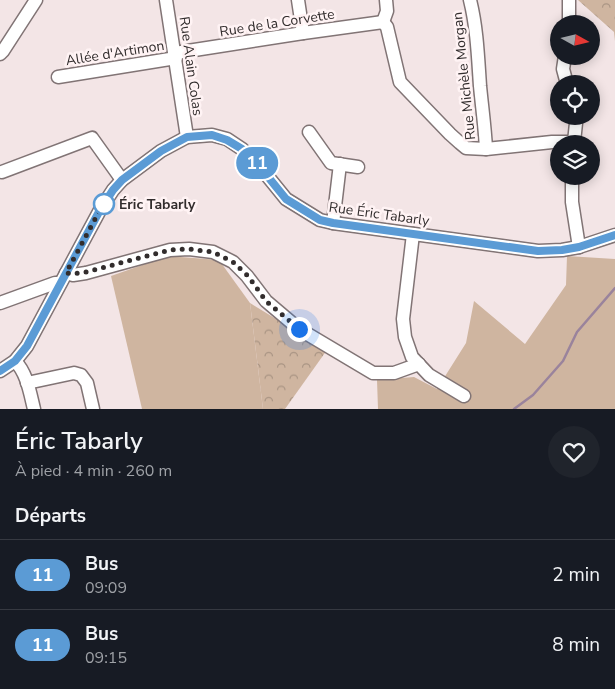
<!DOCTYPE html>
<html lang="fr">
<head>
<meta charset="utf-8">
<style>
  body { margin:0; font-family:"Nunito Sans",sans-serif; background:#20242c; color:#f1f3f6; height:100vh; display:flex; flex-direction:column; font-size:19px; white-space:nowrap }
  * { box-sizing:border-box; margin:0 }
  p { font-size:16px; color:#9ea1a6 }
  .icon { flex:none; width:28px; height:28px; fill:none; stroke:currentColor; stroke-width:2; stroke-linecap:round; stroke-linejoin:round }
  .map { position:relative; height:409px; overflow:hidden }
  .drawer { display:flex; flex-direction:column; background:#171b24; flex:1 }
  .drawer>* { flex:none }
  .badge { padding:0 10px; border-radius:16px; font-size:18px; line-height:32px }
  .needle { width:32px; rotate:98deg }
  .controls { position:absolute; left:550px; top:15px; display:grid; gap:10px }
  .controls a { display:grid; place-items:center; width:50px; height:50px; border-radius:50%; background:#171b24; box-shadow:0 2px 12px #0003; font-size:25px }
  .you { position:absolute; width:25px; height:25px; margin:-12px; border:4px solid #fff; border-radius:50%; background:#1a73e8; box-shadow:0 0 0 8px #1a73e833 }
  .map>.badge { position:absolute; translate:-50% -50%; box-shadow:0 0 0 2px #fff }
  h2 { padding:0 15px; font-size:19px; line-height:45px }
  .round { display:grid; place-items:center; flex:none; width:52px; height:52px; border-radius:26px; background:#20242c }
  .summary { display:flex; align-items:center; justify-content:space-between; height:85px; padding:0 15px }
  h1 { font-size:24px; font-weight:600; line-height:38px }
  ul { padding:0; list-style:none }
  li { display:flex; align-items:center; gap:15px; height:70px; padding:0 15px; border-top:1px solid #363941 }
  li div { flex:1 }
  li b { display:block; font-size:19px }
  li em { font-style:normal }
  li .badge { min-width:55px; font-weight:700; text-align:center }
  .map>svg:first-child { display:block }
</style>
</head>
<body>
<div class="map">
<svg width="615" height="409" viewBox="0 0 615 409">
  <defs>
    <pattern id="forest-crowns" width="20" height="18" patternUnits="userSpaceOnUse" patternTransform="scale(1.25)"><rect width="20" height="18" fill="#cfb5a0"/><path d="M2 6a3 3 0 1 1 6 0M12 15a3 3 0 1 1 6 0" fill="none" stroke="#a99483"/></pattern>
  </defs>
  <rect width="100%" height="100%" fill="#f3e5e6"/>
  <g fill="#cfb5a0">
    <polygon points="168,256 219,260 250,303 263,409 142,409 111,276"/>
    <polygon points="567,256 615,259 615,409 378,409 377,380 414,377 437,389 466,343 474,301 525,344 566,285"/>
  </g>
  <g fill="url(#forest-crowns)">
    <polygon points="578,0 615,0 615,41 614,32"/>
    <polygon points="250,303 327,350 285,409 263,409"/>
  </g>
  <g fill="none" stroke-linecap="round" stroke-linejoin="round">
    <polyline stroke="#9a839c" stroke-width="2.5" points="514,409 533,395 563,361 577,332 615,288"/>
    <defs>
      <g id="minor">
        <polyline points="166,0 187,137"/>
        <polyline points="298,0 303,33"/>
        <path d="M470,0c7,28 8,57 10,86 2,21 5,42 6,63"/>
        <polyline points="383,22 387,27 400,82 450,134 460,143 466,148 486,149 552,142 574,142 574,144"/>
        <polyline points="383,22 387,11 386,0"/>
        <polyline points="569,24 569,0"/>
        <polyline points="175,53 303,33 383,22"/>
        <polyline points="0,54 3,51 36,0"/>
        <polyline points="565,56 563,69 567,84"/>
        <polyline points="58,77 176,58"/>
        <polyline points="309,132 331,163 358,167"/>
        <polyline points="574,142 576,123 574,116"/>
        <polyline points="2,172 92,138 122,180"/>
        <polyline points="572,176 572,202 579,247"/>
        <polyline points="333,223 340,164"/>
        <polyline points="413,234 403,319 405,337 412,357 429,375 464,396"/>
        <polyline points="66,273 73,275 86,273 170,250 189,249 213,252 233,262 247,276 266,301 299,329 373,373 394,373 419,364"/>
        <polyline points="0,303 55,283 60,283"/>
        <path d="M15,361c12,12 15,32 19,48"/>
        <polyline points="0,371 15,361 27,346 100,210 113,190 122,180 161,151 187,137 212,135 227,139 242,149 256,162 286,199 320,220 333,223 538,251 562,250 579,247 615,235"/>
        <polyline points="27,383 74,373 81,375 87,383 93,409"/>
      </g>
    </defs>
    <use href="#minor" stroke="#817475" stroke-width="15"/>
    <use href="#minor" stroke="#fff" stroke-width="12"/>
  </g>
  <g fill="none" stroke-linecap="round" stroke-linejoin="round">
    <defs>
      <polyline id="line" points="0,371 15,361 27,346 100,210 113,190 122,180 161,151 187,137 212,135 227,140 242,149 256,162 286,199 320,220 333,223 538,251 562,250 579,247 615,235"/>
    </defs>
    <use href="#line" stroke="#fff" stroke-width="11"/>
    <use href="#line" stroke="#5b9bd5" stroke-width="8"/>
    <polyline stroke="#322d2d" stroke-width="5" stroke-dasharray="0 9" points="104,204 106,200 100,210 66,273 73,274 86,272 170,250 189,249 213,252 233,262 248,276 266,301 299,329"/>
  </g>
  <circle fill="#fff" stroke="#5b9bd5" stroke-width="2.5" cx="104" cy="204" r="10"/>
  <g text-anchor="middle" dominant-baseline="central" stroke-width="5" stroke-linejoin="round" paint-order="stroke">
    <g font-size="14" fill="#322d2d" stroke="#fff3f4">
      <text transform="translate(277 23) rotate(-9)">Rue de la Corvette</text>
      <text transform="translate(115 53) rotate(-9)">Allée d'Artimon</text>
      <text transform="translate(191 66) rotate(82)">Rue Alain Colas</text>
      <text transform="translate(464 76) rotate(-96)">Rue Michèle Morgan</text>
      <text transform="translate(379 214) rotate(8)">Rue Éric Tabarly</text>
    </g>
    <g font-size="14" font-weight="bold" fill="#322d2d" stroke="#fff3f4" text-anchor="start">
      <text x="119" y="204">Éric Tabarly</text>
    </g>
  </g>
</svg>
<div class="controls">
<a><svg class="needle" viewBox="-14 -14 28 28"><path d="M0-13l5 13h-10z" fill="#e53935"/><path d="M0 13l5-13h-10z" fill="#9ea1a6"/></svg></a>
<a><svg class="icon" aria-label="locate" viewBox="0 0 24 24"><circle cx="12" cy="12" r="6"/><path d="M12 2v4M12 18v4M2 12h4M18 12h4"/></svg></a>
<a><svg class="icon" aria-label="layers" viewBox="0 0 24 24"><path d="M12 4l9 5-9 5-9-5zM3 14l9 5 9-5"/></svg></a>
</div>
<div class="you" style="left:299px;top:329px"></div>
<b class="badge" style="left:257px;top:163px;background:#5b9bd5;color:#fff">11</b>
</div>
<section class="drawer">
<div class="summary"><div><h1>Éric Tabarly</h1><p>À pied · 4 min · 260 m</p></div><a class="round"><svg class="icon" aria-label="heart" viewBox="0 0 24 24"><path d="M12 20l-8-8c-3-5 5-10 8-4 3-6 11-1 8 4z"/></svg></a></div>
<h2>Départs</h2>
<ul>
<li><span class="badge" style="background:#5b9bd5;color:#fff">11</span><div><b>Bus</b><p>09:09</p></div><em>2 min</em></li>
<li><span class="badge" style="background:#5b9bd5;color:#fff">11</span><div><b>Bus</b><p>09:15</p></div><em>8 min</em></li>
</ul>
</section>
</body>
</html>
